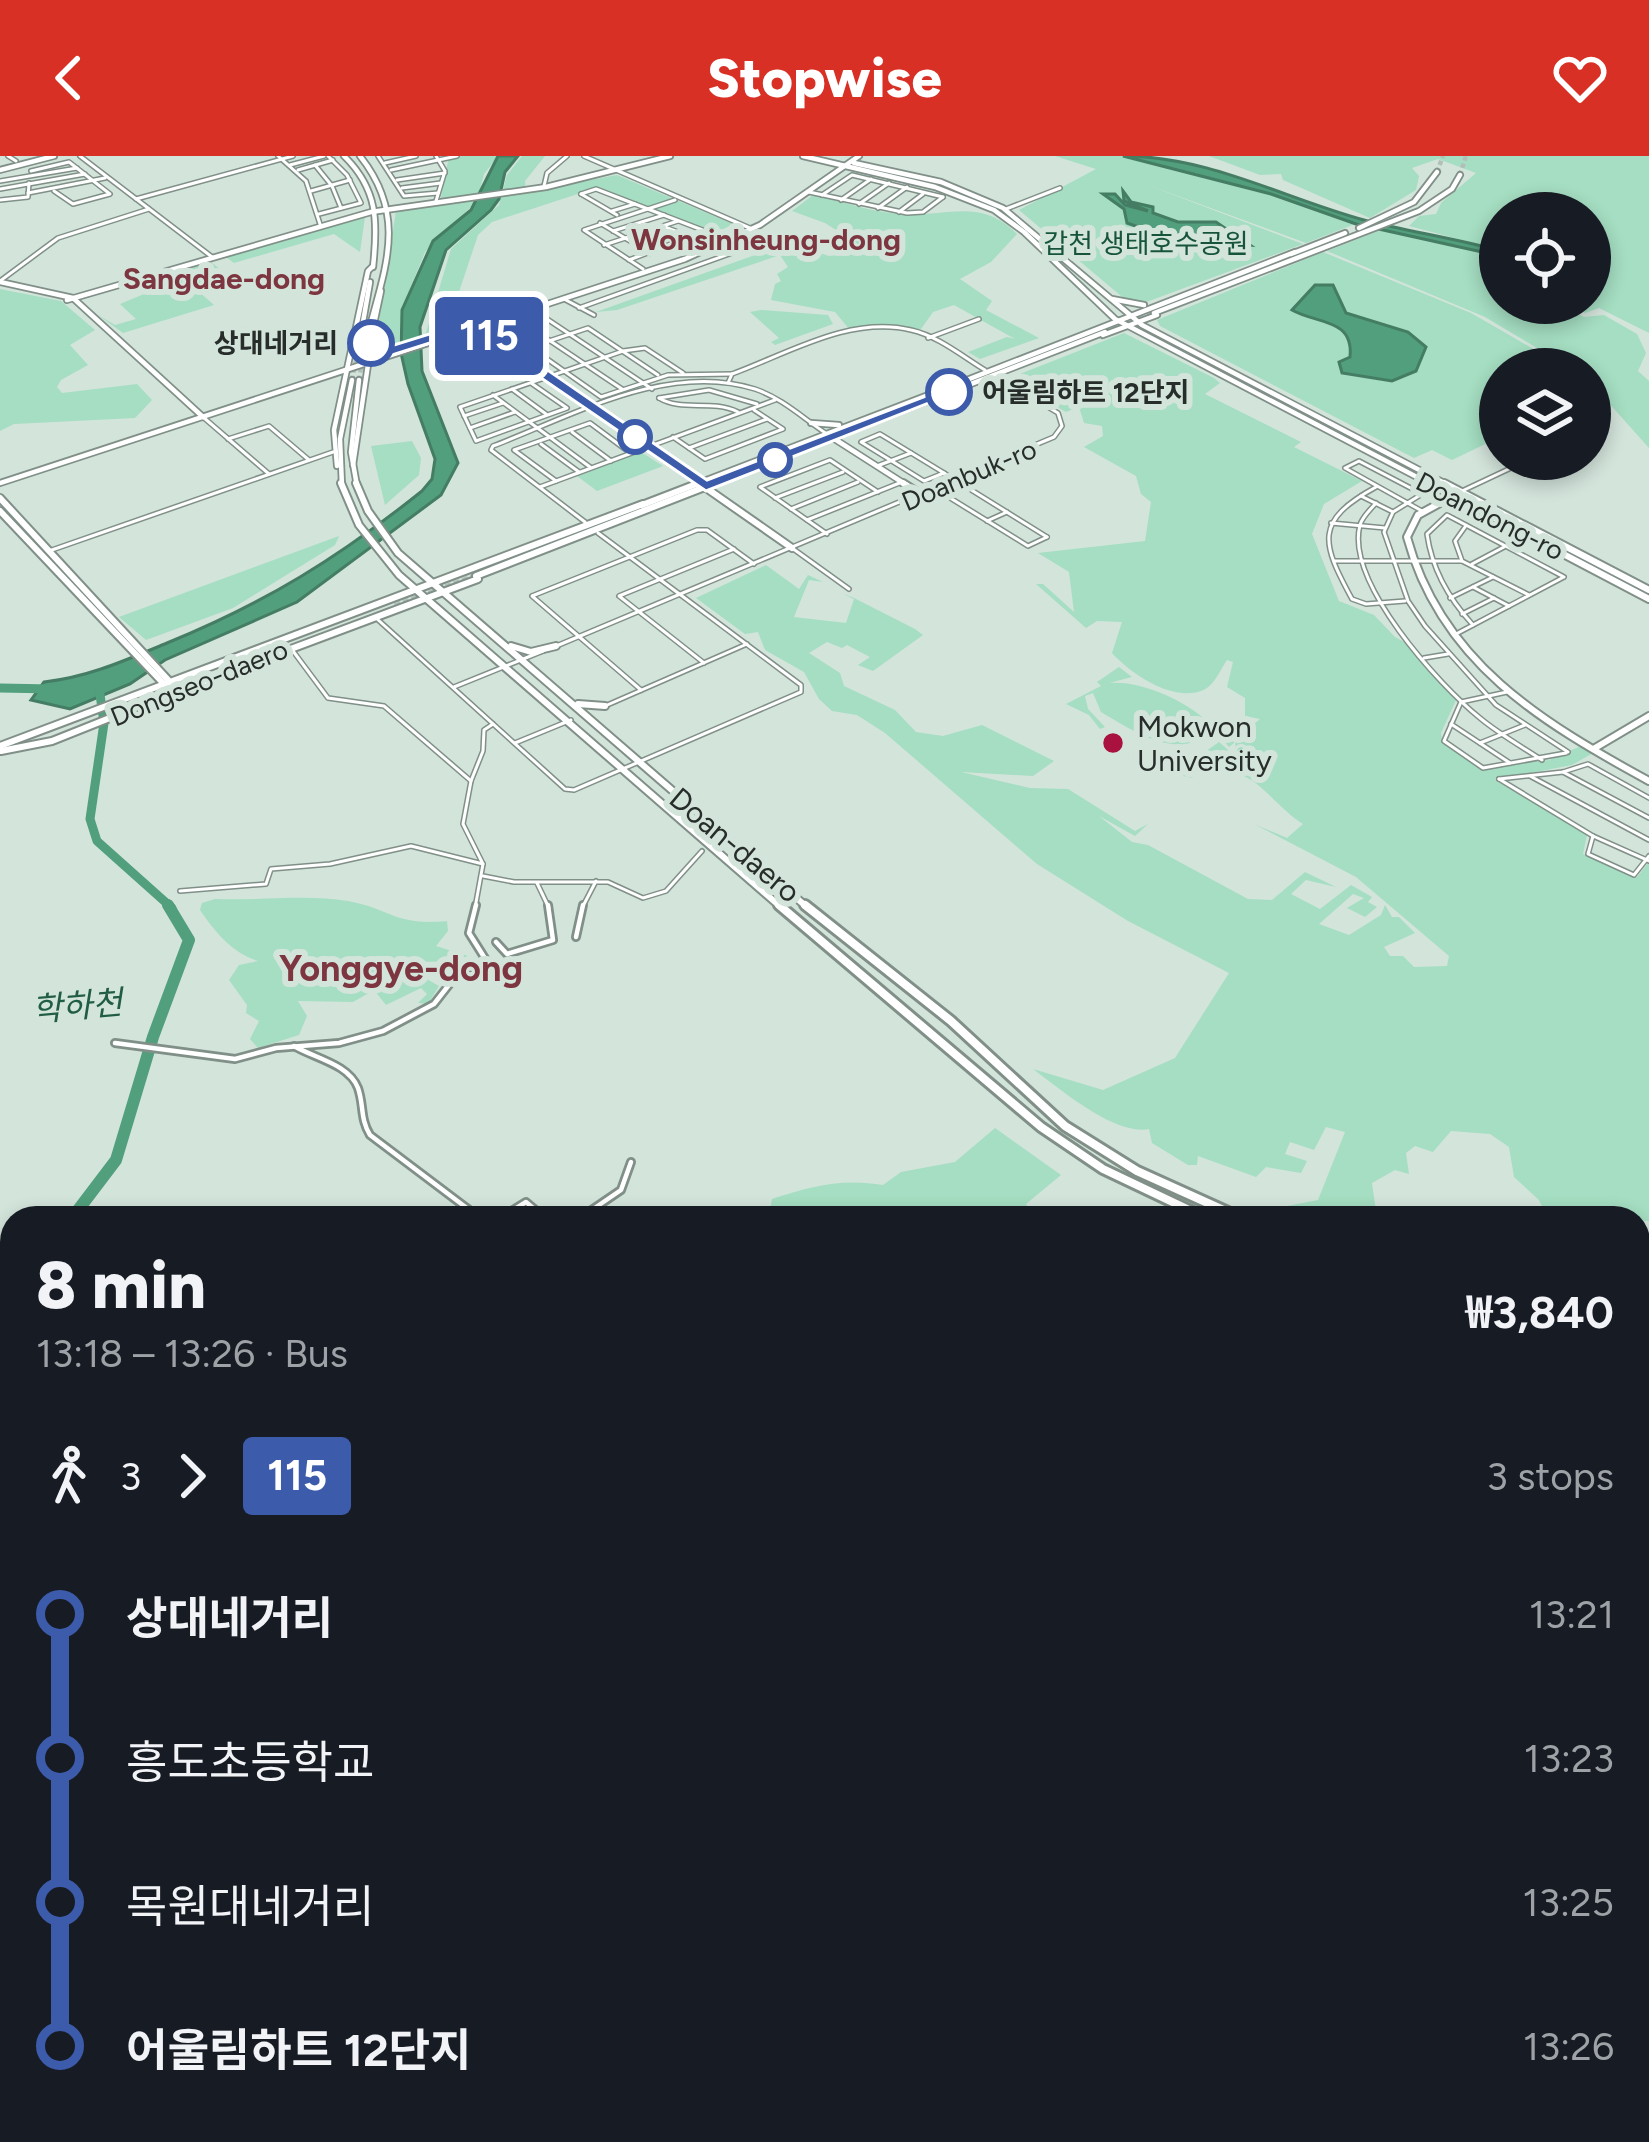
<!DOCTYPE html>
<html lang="en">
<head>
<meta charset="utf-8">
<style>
  body { margin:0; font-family:Figtree,"Noto Sans KR",sans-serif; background:#20242c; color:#f1f3f6; height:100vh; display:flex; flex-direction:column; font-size:45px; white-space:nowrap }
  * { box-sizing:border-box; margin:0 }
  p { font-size:39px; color:#9ea1a6 }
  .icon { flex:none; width:66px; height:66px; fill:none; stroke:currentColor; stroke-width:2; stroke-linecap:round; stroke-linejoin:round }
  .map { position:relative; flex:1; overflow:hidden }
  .details { position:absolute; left:0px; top:1050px; width:1650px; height:936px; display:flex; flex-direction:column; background:#171b24; border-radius:36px 36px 0 0; box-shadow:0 6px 18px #0003 }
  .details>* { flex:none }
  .badge { padding:0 24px; border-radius:9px; font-size:42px; line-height:78px }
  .tools { position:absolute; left:1479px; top:36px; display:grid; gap:24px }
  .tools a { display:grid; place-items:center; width:132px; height:132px; border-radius:50%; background:#171b24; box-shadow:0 6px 18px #0003; font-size:60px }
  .map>.badge { position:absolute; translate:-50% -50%; box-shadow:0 0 0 6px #fff }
  .legs { display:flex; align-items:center; gap:18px; height:132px; padding:0 36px; font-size:39px }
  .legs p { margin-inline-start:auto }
  .head { display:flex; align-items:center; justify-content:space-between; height:204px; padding:0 36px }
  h1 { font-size:66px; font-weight:800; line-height:90px }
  ul { padding:0 36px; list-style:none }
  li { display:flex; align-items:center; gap:42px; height:144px; font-size:45px }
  li i { display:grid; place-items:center; width:18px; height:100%; margin:0 15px; background:currentColor }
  li i::after { content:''; width:30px; height:30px; margin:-15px; border:9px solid; border-radius:50%; background:#171b24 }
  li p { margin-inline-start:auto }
  li:first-child i { background:linear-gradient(#0000 50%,currentColor 0) }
  li:last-child i { background:linear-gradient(currentColor 50%,#0000 0) }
  header { display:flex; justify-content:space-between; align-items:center; height:156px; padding:0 36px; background:#d93025; color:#fff; font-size:54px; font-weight:800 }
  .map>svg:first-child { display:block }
</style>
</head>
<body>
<header><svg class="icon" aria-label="back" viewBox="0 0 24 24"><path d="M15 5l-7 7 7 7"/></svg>Stopwise<svg class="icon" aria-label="heart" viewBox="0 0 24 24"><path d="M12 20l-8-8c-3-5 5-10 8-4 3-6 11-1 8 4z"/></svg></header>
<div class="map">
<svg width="1649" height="1986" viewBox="0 0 1649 1986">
  <rect width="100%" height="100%" fill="#d3e4db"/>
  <g fill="#a5dec2">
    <polygon points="459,0 498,0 484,18 477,45 425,96 402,152 399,186 375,191 396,55 444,47 441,41 448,5"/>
    <polygon points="522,0 545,0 525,25 526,36 617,19 733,68 716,77 596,32 492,66 478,79 455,148 477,164 425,180 451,93 499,49 507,19"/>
    <polygon points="1055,0 1123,0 1271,38 1355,68 1306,87 1145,28 1303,88 1141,148 1127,145 1019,54 1096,13"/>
    <polygon points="1209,0 1649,0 1649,177 1599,152 1585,157 1569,147 1590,147 1590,57 1500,57 1500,94 1409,70 1419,60 1436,58 1441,47 1476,17 1438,3 1412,12 1419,20 1416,34 1370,62 1283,24 1281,18 1260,19"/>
    <path d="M813,39c28,6 58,17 86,19 45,4 81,-18 118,20l-26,28 -31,17 32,22 -6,9 53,28 -59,21 -12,-7 39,-15 8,2 -61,-34 -21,7 -12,17 -71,1 -15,-18 -64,-12 4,-16 6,-3 -4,-7 11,-7 -8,-12 -163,55 -21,2 173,-62 -27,-11 13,-6 74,23 29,-3 3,-7 -36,-23 -33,-12z"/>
    <polygon points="365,61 360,96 334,78 234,107 226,101"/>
    <polygon points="1381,74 1500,100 1500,147 1558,147 1584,161 1604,159 1637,178 1646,197 1638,215 1649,225 1649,292 1590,226 1590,213 1572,213 1485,161 1327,95"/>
    <polygon points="1323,96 1471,157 1568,213 1500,213 1500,281 1452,304 1432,294 1414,302 1160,170 1157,164"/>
    <polygon points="211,106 232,123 197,134 214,149 123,177 98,159 115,169 136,163 120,148 156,133 148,125"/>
    <polygon points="0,133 61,145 95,174 70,189 88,209 61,224 57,231 62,237 137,228 152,244 135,262 14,268 0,275"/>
    <polygon points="761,154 828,159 833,168 775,189 771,186 779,182 750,156"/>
    <path d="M1124,177l90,45 6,5 -15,11 96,48 -7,5 68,34 -38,23 -12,30 27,67 35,14 21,22 15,8 47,53 -16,35 1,8 42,27 65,-8 32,-14 12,7 -21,12 -77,15 92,55 -4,19 54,23 12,-15v359l-102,-3 -8,-18 -25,-23 -5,-30 -19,-13 -39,-3 -18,21 -18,-6 -9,7 3,21 -14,-4 -23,13 5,35h-87l-8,-11 36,-7 27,-68 -19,-5 -12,23 -24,-8 -5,12 22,7 -6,12 -35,-6 -10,10 -58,-21 -1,9h-9l-36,-22 -3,-14c-34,7 -89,-40 -116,-60l70,21 72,-32 54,-85 -101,-52 -91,-57 -152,-131 -28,-18 -25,-4 -13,-12 -15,-27 -39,-22 -7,-18 -13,2 -49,-36 70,-33 33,24 9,-14 15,7 -14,-2 -15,37 52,6 8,-24 -11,-5 9,3 63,32 8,6 -50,36 -15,-6 12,-8 -23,-12 -5,3 -15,-6 -18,11 31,20 4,13 51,24 21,22 27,4 39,-11 72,36 -21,15 -72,-4 69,16 38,1 67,42 13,-7 -13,12 -36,-20 33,26 16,3 100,54 24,1 33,-28 31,15 -30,-7 -15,14 29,15 31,-24 21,12 -4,5 9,5 -12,10 -18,-9 17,-10 -11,-4 -34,30 30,11 32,-20 4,-10 7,12h7l16,16 -31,14 6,9h13l11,11 33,-1 2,-10 -93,-79 -102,-53 33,14 16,-14c-22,-13 -45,-46 -63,-49l11,-5 -9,-8 3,6 -9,4 -30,-15 -22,16 9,5 -19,-4 45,-32 18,16 -2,-16 -6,5 -6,-7 2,-8 23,-3 12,-10 -15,-3v-18l-18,-11 6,-25 -6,-2c-7,10 -13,27 -26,31 -30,10 -70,-17 -89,-38l10,-31 -25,-1 -11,7 -50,-44h7l31,28 -5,-40 -31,-19 107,-12 6,-39 -10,-8 -5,-18 -52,-29 19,-11 -1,-10 -18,-3 -5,-16 -13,5 -59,-33z"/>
    <polygon points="412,285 421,302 419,319 385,349 371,290"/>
    <polygon points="641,296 663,310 597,335 577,320"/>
    <polygon points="339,380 335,389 233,452 146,484 119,461"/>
    <path d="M1119,511l13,10 -23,6c31,-3 75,17 98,38v13c-30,27 -77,-5 -106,-22l-8,-19 -8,3 3,13 17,18 -5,2 -11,-14 -23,-11 35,-18 -4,-4z"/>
    <path d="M215,743c43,2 90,-5 133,2 44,8 46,25 99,20l1,10 -12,15 32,10 -7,8 -37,7 -1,6 16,9 -11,18 -10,-1 9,-9 -6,-6 -35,17 -12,-15 -21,12 -55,-1 9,15 -8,19 -41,13 -8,-9 9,-18 -13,-8 1,-8 -18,-25 10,-15 19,-4c-27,-9 -42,-28 -58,-51l2,-7z"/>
    <path d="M995,972l66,47 -35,29 8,14h-266l4,-19c39,-13 70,-21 111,-14l18,-13 54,-10z"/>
    <polygon points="12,1569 12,1758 0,1767 0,1580"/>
  </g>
  <g fill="#519f7c" stroke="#447d63" stroke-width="3">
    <path d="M498,0h20l-13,16 -6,27 -8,11 -45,40 -26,77 2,44 36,92 -17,32 -144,107 -132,58 -35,24 -60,25 -39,-9 13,-18c45,-5 82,-22 123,-39 100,-41 171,-85 255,-152l10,-12 3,-20 -27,-75 -7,-31 1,-43 31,-69 38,-31z"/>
    <path d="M1123,0c86,0 160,42 241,64 45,12 91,18 136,31v5l-144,-32 -85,-30z"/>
    <polygon points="1123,35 1131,46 1153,51 1153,57 1178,66 1216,66 1250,89 1173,83 1127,67 1124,53 1103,38 1115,38 1125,49 1148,55 1124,45"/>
    <path d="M1315,129h18l13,28 62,19 18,15 -10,24 -24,10 -50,-8 -3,-11 11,-5c4,-39 -34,-33 -58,-47z"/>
  </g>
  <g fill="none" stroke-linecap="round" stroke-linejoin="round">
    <g stroke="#519f7c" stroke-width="9">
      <polyline points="104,528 99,531 104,567 90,663 97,685 172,752"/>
      <polyline points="0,532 53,533"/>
    </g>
    <g stroke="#519f7c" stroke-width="12">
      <polyline points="72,1062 116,1004 153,881 189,784 168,749"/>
      <polyline points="0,1134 12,1122"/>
    </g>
    <g stroke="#b1bfb8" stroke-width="4.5" stroke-dasharray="4.5 3" stroke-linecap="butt">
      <polyline points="1437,16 1443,0"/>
      <polyline points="1460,19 1466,0"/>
      <polyline points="1105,176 1154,157"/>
      <polyline points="352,224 359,189"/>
      <polyline points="359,224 365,189"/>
    </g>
    <polyline stroke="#b1bfb8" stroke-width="6" stroke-dasharray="6 3" stroke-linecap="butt" points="395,450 476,420"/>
    <defs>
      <g id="street-far2">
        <polyline points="8,0 16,5"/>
        <polyline points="80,0 212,101"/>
        <polyline points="278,0 306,25 320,68"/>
        <polyline points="378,0 404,40 438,37"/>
        <polyline points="436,0 445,15 436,45"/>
        <polyline points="584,0 752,73"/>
        <polyline points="385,7 416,0"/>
        <polyline points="290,9 324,0"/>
        <polyline points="315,9 332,30 341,52"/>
        <polyline points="298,14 333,4"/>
        <polyline points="391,14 457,0"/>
        <polyline points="31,15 69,6 110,38 73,48 54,35"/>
        <polyline points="397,24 445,17"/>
        <polyline points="0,25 77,12"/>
        <polyline points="544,30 547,17 567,0"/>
        <polyline points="402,32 441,27"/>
        <polyline points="0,33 85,18"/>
        <polyline points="311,35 350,24"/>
        <polyline points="809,36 907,57 923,56 943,41"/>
        <polyline points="28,37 105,22"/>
        <polyline points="581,38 596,33 705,75 629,104"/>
        <polyline points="581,38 617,59"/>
        <polyline points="822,39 852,19 943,41"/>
        <polyline points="136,43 293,0"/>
        <polyline points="0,44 28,41 29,27"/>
        <polyline points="841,44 871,23"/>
        <polyline points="859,48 889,27"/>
        <polyline points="878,52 907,31"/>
        <polyline points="1006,53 1060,32"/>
        <polyline points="612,55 635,48"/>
        <polyline points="899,56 923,38"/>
        <polyline points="319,58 361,47 347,19 328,0"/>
        <polyline points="600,67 650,97"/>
        <polyline points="662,70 691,81"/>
        <polyline points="613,75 664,59"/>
        <polyline points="639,77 665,91"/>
        <polyline points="604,89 678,65"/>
        <polyline points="643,113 584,74 675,44"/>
        <polyline points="0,125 58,82 149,53"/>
        <polyline points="564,143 594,159"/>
        <polyline points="579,152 754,89"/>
        <polyline points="532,153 652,233"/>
        <polyline points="541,160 503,172 601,241 668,219 732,218"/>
        <polyline points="522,166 622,233"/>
        <polyline points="928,182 979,163"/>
        <polyline points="531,191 588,172 658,219"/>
        <polyline points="531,227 567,252 476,285 460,251 623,195 645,192 683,217"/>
        <path d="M728,227l4,-9c55,-20 118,-59 179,-44 27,6 51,26 74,40"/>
        <polyline points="512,233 546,258"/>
        <polyline points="493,239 590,311"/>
        <polyline points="659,242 709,234 757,248"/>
        <path d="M659,242c23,14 52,1 79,14"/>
        <polyline points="464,260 503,247"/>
        <polyline points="203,261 269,318"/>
        <polyline points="470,272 515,256"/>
        <polyline points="572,276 611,305"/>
        <polygon points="880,278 944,317 924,325 861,286"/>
        <polyline points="673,281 705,303 783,273 754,254"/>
        <polyline points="228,283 269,270 309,304"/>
        <polyline points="541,288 579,316"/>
        <polyline points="689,292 767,263"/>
        <polyline points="877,310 911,297"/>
        <polyline points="944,317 1047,381"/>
        <polyline points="556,325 514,294 590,267 629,296"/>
        <polyline points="540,331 775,244"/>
        <path d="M1376,331c-62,34 -55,55 -24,112l14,5 39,-3"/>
        <polyline points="1462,335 1530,303"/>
        <polyline points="1422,338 1393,356 1384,376 1408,445 1425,470 1496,549 1568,596"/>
        <polyline points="1422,338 1359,305 1345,312 1422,355"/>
        <polyline points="947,340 1028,390 1047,381"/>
        <polyline points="947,340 967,331"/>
        <polyline points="1361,340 1393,356"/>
        <polyline points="775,342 843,316"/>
        <path d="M1376,347c-6,7 -14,14 -16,22 -15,57 79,160 120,193 19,16 41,28 62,42"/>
        <polyline points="791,353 858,326"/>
        <polyline points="807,364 902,326"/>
        <polyline points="987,365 1007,356"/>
        <path d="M585,366l-94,-72 2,-4c79,-30 175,-85 262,-57 27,9 49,30 72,45"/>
        <polyline points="1331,367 1385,372"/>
        <polyline points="1465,371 1455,385 1462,405 1529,439"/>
        <polyline points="827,378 760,331 830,304 878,336"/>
        <polyline points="792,392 849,433"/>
        <polyline points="49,395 333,296"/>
        <polyline points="1334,405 1462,405"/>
        <polyline points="1472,408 1504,391"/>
        <polyline points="1473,431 1509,450"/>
        <polyline points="1450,442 1493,421"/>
        <polyline points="1462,458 1494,442"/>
        <polyline points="376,462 565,633 574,634 801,536 801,529 598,377"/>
        <path d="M1473,469c-24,-26 -41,-55 -46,-91l20,-19 117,62"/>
        <polyline points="1456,478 1562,422"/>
        <polyline points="554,491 1054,281 1062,270 1058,257 996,220"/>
        <polyline points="293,495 328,542 384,550 471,625 463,668 483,708 475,752"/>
        <polyline points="1424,502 1448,498"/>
        <polyline points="704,507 619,440 734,393"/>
        <polyline points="454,531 543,495"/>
        <polyline points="641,534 532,440 697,374 707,374 754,408"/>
        <polyline points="1507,536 1461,546 1444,585 1483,612 1566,597"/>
        <polyline points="605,550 747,488"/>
        <polyline points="1451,568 1510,607"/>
        <polyline points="515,587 571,564"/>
        <polyline points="1480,587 1525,569"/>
        <polyline points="1563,616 1649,662"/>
        <polyline points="1530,620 1649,684"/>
        <polyline points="1499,623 1593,680 1649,705"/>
        <polyline points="1499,623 1563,616 1588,608 1649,642"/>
        <polyline points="471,625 483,595 484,574 493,568"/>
        <polyline points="1593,680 1588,698 1634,719 1649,700"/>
        <polyline points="483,720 514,726 608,726 643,742 666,735 702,695"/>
        <polyline points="537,727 549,752"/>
        <polyline points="180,735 266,728 271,713 330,708 411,690 483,708"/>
        <polyline points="582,752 596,725"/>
      </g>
      <g id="street-far1">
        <polyline points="576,781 583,749"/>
        <polyline points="496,786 507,798 553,784 548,749"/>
        <polyline points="115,887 235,903 276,892 339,887 383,875 434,848 452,825 491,812 469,777 476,749"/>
        <path d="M294,890c20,12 55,18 64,42 6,17 2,31 12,47l110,83"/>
        <polyline points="500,1062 526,1046 545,1062"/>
        <polyline points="580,1062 621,1034 631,1006"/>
      </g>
      <g id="street">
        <polyline points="638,1974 646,1986"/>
        <polyline points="1451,1974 1452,1986"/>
        <polyline points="343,1986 359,1974"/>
        <polyline points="555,1986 570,1974"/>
        <polyline points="850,1986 859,1974"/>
        <polyline points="1265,1986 1272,1974"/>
      </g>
      <g id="secondary-far3">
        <path d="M344,0c34,33 34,66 29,111"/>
        <path d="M360,0c51,64 22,118 5,189"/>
        <polyline points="803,0 935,31 994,54 1024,76 1115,163 1434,330"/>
        <polyline points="854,7 941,26 1003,52 1142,169 1450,330"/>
        <polyline points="0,14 54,0"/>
        <polyline points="1359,72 1414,46 1437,16"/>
        <polyline points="1291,98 1345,77"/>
        <polyline points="0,126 73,142 203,261"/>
        <polyline points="1112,143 1144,149"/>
        <polyline points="67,144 371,56 546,31 670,0"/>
        <polyline points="1154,157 1419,55 1452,33 1460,19"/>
        <polyline points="374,168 381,135"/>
        <polyline points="474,169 704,330"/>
        <polyline points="1103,179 1157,159"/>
        <polyline points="359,189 370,126"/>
        <polyline points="954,229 1295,96"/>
        <polyline points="811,267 839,269"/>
        <polyline points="833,282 908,330"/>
        <polyline points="353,309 372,182"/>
        <polyline points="337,310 334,274 368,115 373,110"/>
        <polyline points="0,327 685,103 760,69 859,0"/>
        <polyline points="342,330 340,283 352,224"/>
        <polyline points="357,330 351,296 359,224"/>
        <polyline points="691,330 936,236"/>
        <polyline points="708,330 1105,176"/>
      </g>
      <g id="secondary-far2">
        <polyline points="341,327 359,369 399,419 782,752"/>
        <polyline points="356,327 368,355 398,397 808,752"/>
        <polyline points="699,327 792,392"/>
        <polyline points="903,327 922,339"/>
        <polyline points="1428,327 1649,443"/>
        <polyline points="1444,327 1649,434"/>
        <path d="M1451,341l-33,18 -11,22c34,125 134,185 242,244"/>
        <polyline points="0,342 170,526"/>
        <polyline points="642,349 699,327"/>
        <polyline points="0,355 164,528"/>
        <polyline points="476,420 715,327"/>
        <polyline points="511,490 531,496 556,490"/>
        <polyline points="176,536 478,423"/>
        <polyline points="578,548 605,550"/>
        <polyline points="0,590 643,348"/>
        <polyline points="1595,592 1649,560"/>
        <polyline points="1,595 52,585 180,534"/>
      </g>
      <g id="secondary-far1">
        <polyline points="779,749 1041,971 1103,1013 1206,1062"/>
        <polyline points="805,749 951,865 1065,970 1137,1015 1241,1062"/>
        <polyline points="1638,1241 1649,1248"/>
        <polyline points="1638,1259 1649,1266"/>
      </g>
      <polyline id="secondary" points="207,1974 213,1986"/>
    </defs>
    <use href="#street-far2" stroke="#809088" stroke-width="6"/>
    <use href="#street-far1" stroke="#809088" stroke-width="10"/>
    <use href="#street" stroke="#809088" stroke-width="12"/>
    <use href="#secondary-far3" stroke="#809088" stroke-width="8"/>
    <use href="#secondary-far2" stroke="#809088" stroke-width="10"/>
    <use href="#secondary-far1" stroke="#809088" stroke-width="14"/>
    <use href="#secondary" stroke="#809088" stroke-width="15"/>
    <use href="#street-far2" stroke="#fff" stroke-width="3"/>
    <use href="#street-far1" stroke="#fff" stroke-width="4.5"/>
    <use href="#street" stroke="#fff" stroke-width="6"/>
    <use href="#secondary-far3" stroke="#fff" stroke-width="4.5"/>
    <use href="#secondary-far2" stroke="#fff" stroke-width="6"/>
    <use href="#secondary-far1" stroke="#fff" stroke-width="8"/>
    <use href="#secondary" stroke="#fff" stroke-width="9"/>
  </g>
  <polygon fill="#3d5bab" stroke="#fff" stroke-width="3" points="468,166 478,166 707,324 944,233 957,236 706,335 471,174 389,200 369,197 363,187 371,182 388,191"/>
  <g fill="#fff" stroke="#3d5bab" stroke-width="6">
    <circle cx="371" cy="187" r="21"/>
    <circle cx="949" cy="236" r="21"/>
    <circle cx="635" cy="281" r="15"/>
    <circle cx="775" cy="304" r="15"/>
  </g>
  <circle fill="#a9123e" stroke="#d3e4db" stroke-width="4.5" cx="1113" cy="587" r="12"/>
  <g text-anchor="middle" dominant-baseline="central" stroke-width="12" stroke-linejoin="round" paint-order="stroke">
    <g font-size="27" fill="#17543c" stroke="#d3e4db">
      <text x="1146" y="87">갑천 생태호수공원</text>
    </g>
    <g font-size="27" font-weight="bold" fill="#272d2a" stroke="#d3e4db" text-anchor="end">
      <text x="338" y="187">상대네거리</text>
      <text x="982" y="236" text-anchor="start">어울림하트 12단지</text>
    </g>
    <g font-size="27" fill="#272d2a" stroke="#d3e4db">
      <text transform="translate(969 319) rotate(-23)">Doanbuk-ro</text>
      <text transform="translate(1490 360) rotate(27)">Doandong-ro</text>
      <text transform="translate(199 527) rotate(-22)">Dongseo-daero</text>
    </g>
    <g font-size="30" font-weight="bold" fill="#7d3640" stroke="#d3e4db">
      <text x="766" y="83">Wonsinheung-dong</text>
      <text x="224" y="122">Sangdae-dong</text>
    </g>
    <g font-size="30" fill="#272d2a" stroke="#d3e4db" text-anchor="start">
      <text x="1137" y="570">Mokwon<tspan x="1137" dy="34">University</tspan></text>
    </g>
    <g font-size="30" fill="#272d2a" stroke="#d3e4db">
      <text transform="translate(735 689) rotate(40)">Doan-daero</text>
    </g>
    <g font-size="33" font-style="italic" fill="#215d44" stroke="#d3e4db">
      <text transform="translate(77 850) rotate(-5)">학하천</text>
    </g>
    <g font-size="36" font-weight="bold" fill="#7d3640" stroke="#d3e4db">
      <text x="401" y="812">Yonggye-dong</text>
    </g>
  </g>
</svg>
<div class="tools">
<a><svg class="icon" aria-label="locate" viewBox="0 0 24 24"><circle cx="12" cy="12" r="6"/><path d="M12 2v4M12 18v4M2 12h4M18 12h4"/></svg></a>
<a><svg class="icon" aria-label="layers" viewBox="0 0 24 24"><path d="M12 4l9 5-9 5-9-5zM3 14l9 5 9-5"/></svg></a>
</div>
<b class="badge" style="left:489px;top:180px;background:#3d5bab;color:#fff">115</b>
<section class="details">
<div class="head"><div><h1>8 min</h1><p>13:18 – 13:26 · Bus</p></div><b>₩3,840</b></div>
<div class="legs"><svg class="icon" aria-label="walk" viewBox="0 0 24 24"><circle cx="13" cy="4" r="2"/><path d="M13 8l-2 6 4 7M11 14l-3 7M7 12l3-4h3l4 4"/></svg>3<svg class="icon" aria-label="forward" viewBox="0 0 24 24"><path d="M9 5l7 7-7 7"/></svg><b class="badge" style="background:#3d5bab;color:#fff">115</b><p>3 stops</p></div>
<ul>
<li><i style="color:#3d5bab"></i><b>상대네거리</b><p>13:21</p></li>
<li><i style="color:#3d5bab"></i><span>흥도초등학교</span><p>13:23</p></li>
<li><i style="color:#3d5bab"></i><span>목원대네거리</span><p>13:25</p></li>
<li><i style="color:#3d5bab"></i><b>어울림하트 12단지</b><p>13:26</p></li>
</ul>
</section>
</div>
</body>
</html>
